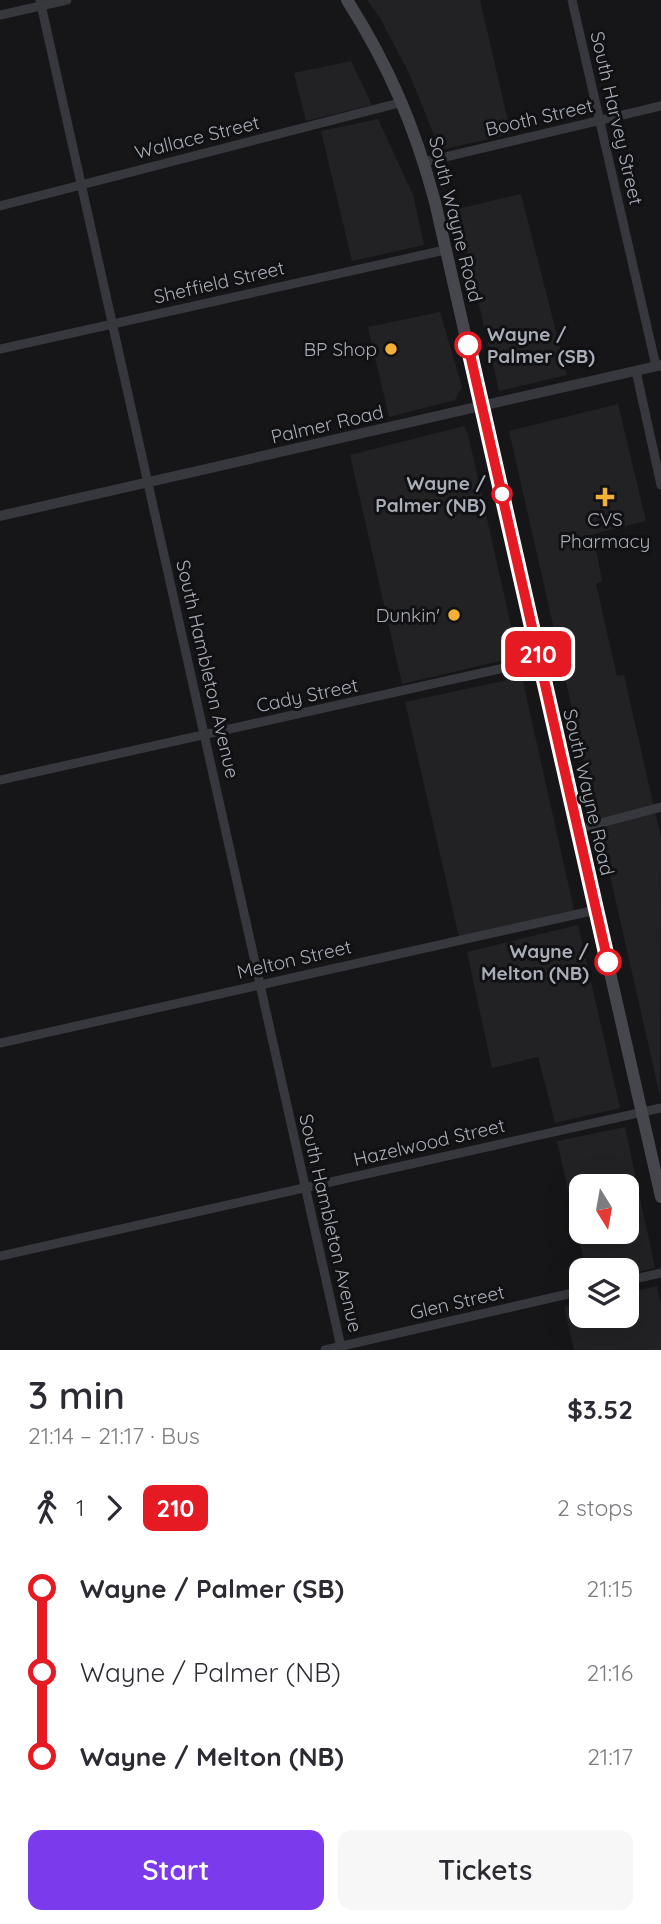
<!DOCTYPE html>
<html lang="en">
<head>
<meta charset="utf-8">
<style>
  body { margin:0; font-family:Quicksand,sans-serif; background:#f7f7f7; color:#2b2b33; height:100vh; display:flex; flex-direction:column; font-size:26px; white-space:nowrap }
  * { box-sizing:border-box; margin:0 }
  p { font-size:23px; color:#7c7c81 }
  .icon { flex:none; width:38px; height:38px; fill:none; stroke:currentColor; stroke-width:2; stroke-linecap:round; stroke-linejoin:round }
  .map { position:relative; height:1350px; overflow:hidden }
  .side { display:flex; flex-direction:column; background:#fff; flex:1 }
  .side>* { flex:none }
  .badge { padding:0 14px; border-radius:10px; font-size:24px; line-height:46px }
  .needle { width:46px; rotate:169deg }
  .fabs { position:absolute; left:569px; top:1174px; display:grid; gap:14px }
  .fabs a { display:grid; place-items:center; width:70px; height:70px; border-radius:14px; background:#fff; box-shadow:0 7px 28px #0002; font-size:35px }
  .map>.badge { position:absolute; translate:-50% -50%; box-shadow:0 0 0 4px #fff }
  .legs { display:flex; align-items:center; gap:10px; height:77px; padding:0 28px; font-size:23px }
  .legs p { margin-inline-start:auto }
  .summary { display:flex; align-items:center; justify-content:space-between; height:119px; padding:0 28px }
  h1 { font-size:38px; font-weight:600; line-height:52px }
  .cta { display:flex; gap:14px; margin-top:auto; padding:14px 28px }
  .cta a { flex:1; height:80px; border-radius:14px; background:#7c3aed; color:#fff; font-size:28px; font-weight:600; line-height:80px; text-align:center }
  .cta a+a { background:#f7f7f7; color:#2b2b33 }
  ul { padding:0 28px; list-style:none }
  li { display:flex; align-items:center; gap:24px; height:84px; font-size:26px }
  li i { display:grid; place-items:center; width:10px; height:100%; margin:0 9px; background:currentColor }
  li i::after { content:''; width:18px; height:18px; margin:-9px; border:5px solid; border-radius:50%; background:#fff }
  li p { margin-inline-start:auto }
  li:first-child i { background:linear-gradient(#0000 50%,currentColor 0) }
  li:last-child i { background:linear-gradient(currentColor 50%,#0000 0) }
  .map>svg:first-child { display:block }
</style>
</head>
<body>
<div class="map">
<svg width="661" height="1350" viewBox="0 0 661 1350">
  <rect width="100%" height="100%" fill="#161618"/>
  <g fill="#222225" fill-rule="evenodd">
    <polygon points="367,0 480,0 511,134 440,150 409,73 380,18"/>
    <polygon points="351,61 372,105 306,121 294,73"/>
    <polygon points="378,119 413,195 424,245 352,261 321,131"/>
    <polygon points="521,194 567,375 499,391 457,209"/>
    <polygon points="440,312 462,387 455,400 389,417 368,327"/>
    <polygon points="618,404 646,521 593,534 602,581 596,584 617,676 624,675 661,838 660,1096 509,431"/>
    <polygon points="464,426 468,434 518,657 402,684 350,455"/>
    <polygon points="522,677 574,910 459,937 405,702"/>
    <polygon points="578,925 620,1108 555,1123 538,1057 492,1068 467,952"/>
    <path d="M625,1127l30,141 -28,6 -1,-4h-40l-29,-129zM581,1186h45v46h-45z"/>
    <polygon points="657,1286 661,1304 661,1350 574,1350 564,1307 581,1303 581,1316 626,1316 627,1293"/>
  </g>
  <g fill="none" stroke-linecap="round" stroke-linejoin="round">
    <g stroke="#37383d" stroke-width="9">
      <polyline points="40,0 341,1347"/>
      <polyline points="572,0 656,366"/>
      <polyline points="0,15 67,0"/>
      <polyline points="424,162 661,106"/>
      <polyline points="0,206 403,102"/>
      <polyline points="0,349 445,250"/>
      <polyline points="636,371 661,485"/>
      <polyline points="0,780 540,660"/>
      <polyline points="578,829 661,807"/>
      <polyline points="0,1043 596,910"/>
      <polyline points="0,1256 661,1108"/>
      <polyline points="626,1281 661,1273"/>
      <polyline points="325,1350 581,1291"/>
    </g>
    <polyline stroke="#37383d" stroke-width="10" points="0,516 661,365"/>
    <path stroke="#45474d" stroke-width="12" d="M347,0c42,66 68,127 88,202l226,995"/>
  </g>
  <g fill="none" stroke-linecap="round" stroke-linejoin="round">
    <defs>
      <polyline id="line-1" points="468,345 608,962"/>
    </defs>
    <use href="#line-1" stroke="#fff" stroke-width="16"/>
    <use href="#line-1" stroke="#e51a23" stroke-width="10"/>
  </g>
  <g fill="#fff" stroke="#e51a23" stroke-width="3.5">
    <circle cx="468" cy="345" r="12"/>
    <circle cx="502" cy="494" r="9"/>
    <circle cx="608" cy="962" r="12"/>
  </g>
  <g fill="#f2b134" stroke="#111113" stroke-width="2.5">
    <circle cx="391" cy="349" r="7"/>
    <path d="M601.5 486.5h7v7h7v7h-7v7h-7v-7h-7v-7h7z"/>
    <circle cx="454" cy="615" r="7"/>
  </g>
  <g text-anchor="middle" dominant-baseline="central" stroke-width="6" stroke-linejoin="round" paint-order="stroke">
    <g font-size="19" fill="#a8adb8" stroke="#111113">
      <text transform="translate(539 117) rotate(-13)">Booth Street</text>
      <text transform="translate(617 118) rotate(77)">South Harvey Street</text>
      <text transform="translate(197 137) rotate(-14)">Wallace Street</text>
      <text transform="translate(456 219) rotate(76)">South Wayne Road</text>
      <text transform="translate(219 282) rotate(-13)">Sheffield Street</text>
      <text transform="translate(327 424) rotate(-13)">Palmer Road</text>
      <text transform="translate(208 669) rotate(77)">South Hambleton Avenue</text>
      <text transform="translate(307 695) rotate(-12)">Cady Street</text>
      <text transform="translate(589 792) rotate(77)">South Wayne Road</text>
      <text transform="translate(294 959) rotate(-13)">Melton Street</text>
      <text transform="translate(429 1142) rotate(-13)">Hazelwood Street</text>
      <text transform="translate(331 1223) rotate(77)">South Hambleton Avenue</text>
      <text transform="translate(457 1302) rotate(-13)">Glen Street</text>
    </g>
    <g font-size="19" font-weight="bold" fill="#a8adb8" stroke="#111113" text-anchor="end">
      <text x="487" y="334" text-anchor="start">Wayne /<tspan x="487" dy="22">Palmer (SB)</tspan></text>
      <text x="486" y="483">Wayne /<tspan x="486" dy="22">Palmer (NB)</tspan></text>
      <text x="589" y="951">Wayne /<tspan x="589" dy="22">Melton (NB)</tspan></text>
    </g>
    <g font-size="19" fill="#a8adb8" stroke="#111113" text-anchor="end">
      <text x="377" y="349">BP Shop</text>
      <text x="605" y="519" text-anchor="middle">CVS<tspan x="605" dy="22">Pharmacy</tspan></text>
      <text x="440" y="615">Dunkin'</text>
    </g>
  </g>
</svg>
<div class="fabs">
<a><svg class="needle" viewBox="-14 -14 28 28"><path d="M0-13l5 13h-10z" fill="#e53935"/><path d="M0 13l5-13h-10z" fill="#7c7c81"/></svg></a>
<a><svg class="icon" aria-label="layers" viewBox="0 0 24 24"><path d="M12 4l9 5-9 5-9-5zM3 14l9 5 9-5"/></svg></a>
</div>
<b class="badge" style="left:538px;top:654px;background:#e51a23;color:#fff">210</b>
</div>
<section class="side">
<div class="summary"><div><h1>3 min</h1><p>21:14 – 21:17 · Bus</p></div><b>$3.52</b></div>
<div class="legs"><svg class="icon" aria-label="walk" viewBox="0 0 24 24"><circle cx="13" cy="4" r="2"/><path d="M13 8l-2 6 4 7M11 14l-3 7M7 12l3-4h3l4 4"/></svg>1<svg class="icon" aria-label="forward" viewBox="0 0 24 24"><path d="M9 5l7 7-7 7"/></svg><b class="badge" style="background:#e51a23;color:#fff">210</b><p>2 stops</p></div>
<ul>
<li><i style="color:#e51a23"></i><b>Wayne / Palmer (SB)</b><p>21:15</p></li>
<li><i style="color:#e51a23"></i><span>Wayne / Palmer (NB)</span><p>21:16</p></li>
<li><i style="color:#e51a23"></i><b>Wayne / Melton (NB)</b><p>21:17</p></li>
</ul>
<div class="cta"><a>Start</a><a>Tickets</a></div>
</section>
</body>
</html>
